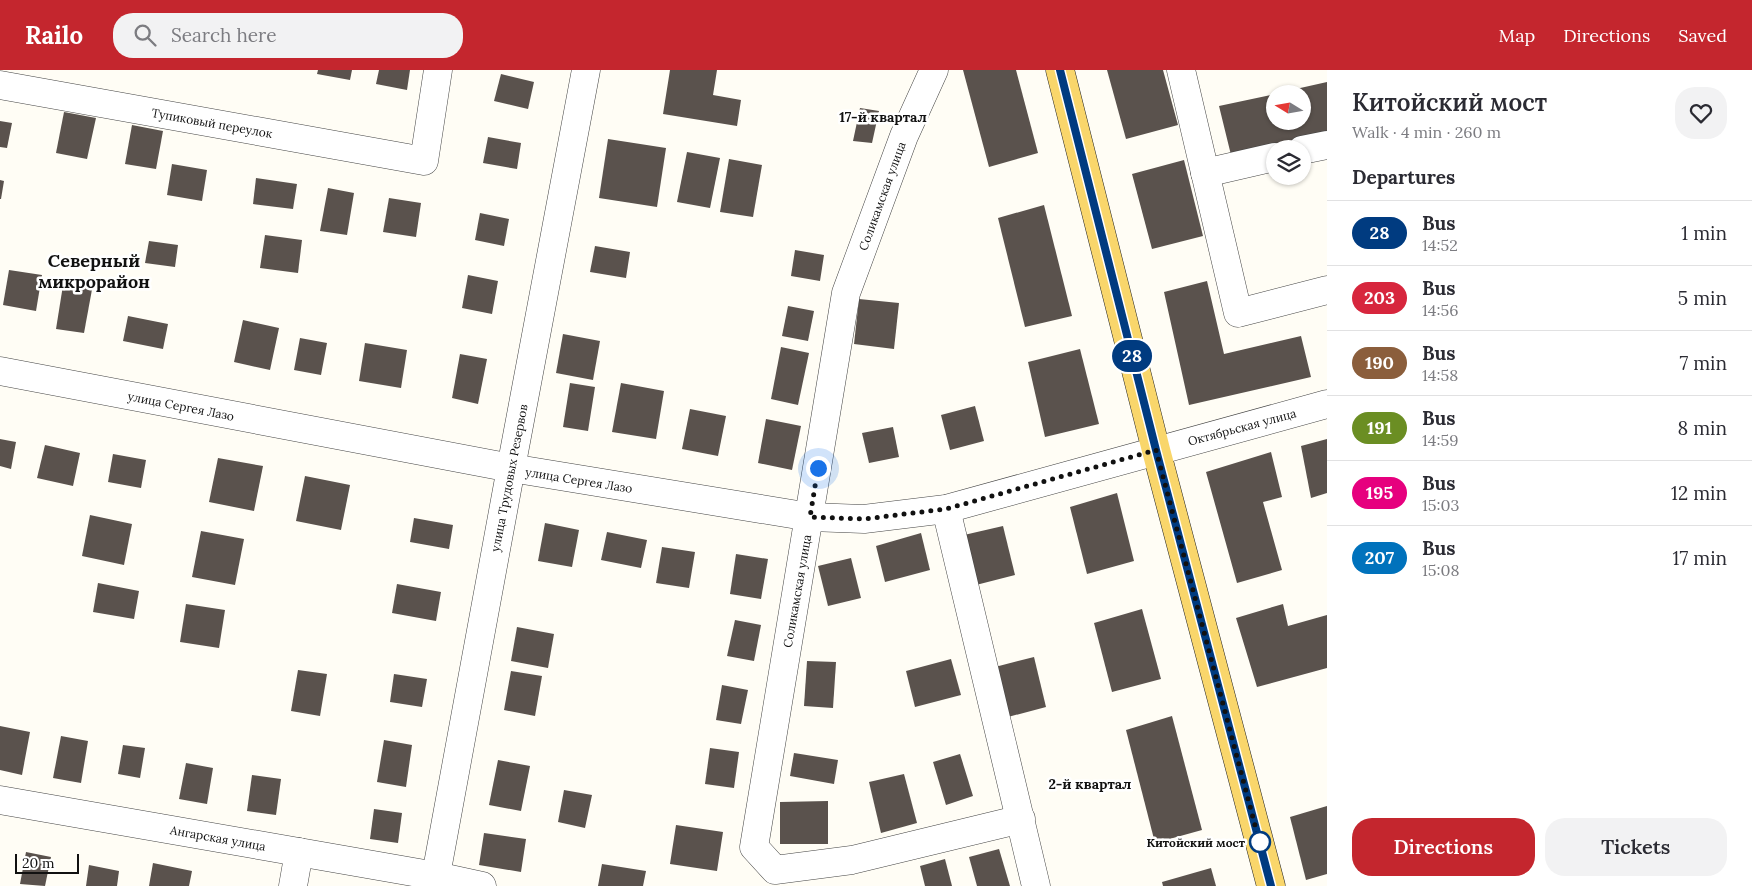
<!DOCTYPE html>
<html lang="en">
<head>
<meta charset="utf-8">
<style>
  body { margin:0; font-family:Lora,serif; background:#f2f2f3; color:#2b2b33; height:100vh; display:flex; flex-direction:column; font-size:19px; white-space:nowrap }
  * { box-sizing:border-box; margin:0 }
  p { font-size:16px; color:#7c7c81 }
  .icon { flex:none; width:28px; height:28px; fill:none; stroke:currentColor; stroke-width:2; stroke-linecap:round; stroke-linejoin:round }
  .map { position:relative; flex:1; overflow:hidden }
  .panel { display:flex; flex-direction:column; background:#fff; width:425px }
  .panel>* { flex:none }
  .badge { padding:0 10px; border-radius:16px; font-size:18px; line-height:32px }
  .needle { width:32px; rotate:281deg }
  .buttons { position:absolute; left:1266px; top:15px; display:grid; gap:10px }
  .buttons a { display:grid; place-items:center; width:45px; height:45px; border-radius:50%; background:#fff; box-shadow:0 1px 4px #0004; font-size:25px }
  .scale { position:absolute; left:15px; bottom:12px; width:64px; box-sizing:border-box; padding-left:5px; border:2px solid #111; border-top:0; font-size:14px; line-height:18px; white-space:nowrap; color:#111; -webkit-text-stroke:4px #fff; paint-order:stroke }
  .you { position:absolute; width:25px; height:25px; margin:-12px; border:4px solid #fff; border-radius:50%; background:#1a73e8; box-shadow:0 0 0 8px #1a73e833 }
  .map>.badge { position:absolute; translate:-50% -50%; box-shadow:0 0 0 2px #fff }
  h2 { padding:0 25px; font-size:19px; line-height:45px }
  .round { display:grid; place-items:center; flex:none; width:52px; height:52px; border-radius:20px; background:#f2f2f3 }
  .overview { display:flex; align-items:center; justify-content:space-between; height:85px; padding:0 25px }
  h1 { font-size:24px; font-weight:600; line-height:38px }
  .button { display:flex; gap:10px; margin-top:auto; padding:10px 25px }
  .button a { flex:1; height:58px; border-radius:20px; background:#c4262e; color:#fff; font-size:20px; font-weight:600; line-height:58px; text-align:center }
  .button a+a { background:#f2f2f3; color:#2b2b33 }
  ul { padding:0; list-style:none }
  li { display:flex; align-items:center; gap:15px; height:65px; padding:0 25px; border-top:1px solid #e1e1e2 }
  li div { flex:1 }
  li b { display:block; font-size:19px }
  li em { font-style:normal }
  li .badge { min-width:55px; font-weight:700; text-align:center }
  header { display:flex; align-items:center; gap:30px; box-sizing:border-box; height:70px; padding:0 25px; background:#c4262e; color:#fff }
  header strong { font-size:24px }
  nav { display:flex; gap:28px; margin-inline-start:auto; font-size:18px }
  .search { width:350px; height:45px; background:#f2f2f3; display:flex; align-items:center; gap:12px; box-sizing:border-box; padding:0 18px; border-radius:20px; color:#7c7c81; font-size:19px }
  main { display:flex; flex:1; min-height:0 }
  .map>svg:first-child { display:block }
</style>
</head>
<body>
<header>
<strong>Railo</strong>
<div class="search"><svg class="icon" aria-label="search" viewBox="0 0 24 24"><circle cx="10" cy="10" r="6"/><path d="M15 15l6 6"/></svg>Search here</div>
<nav><a>Map</a><a>Directions</a><a>Saved</a></nav>
</header>
<main>
<div class="map">
<svg width="1327" height="816" viewBox="0 0 1327 816">
  <rect width="100%" height="100%" fill="#fffdf5"/>
  <g fill="#5a524d">
    <polygon points="318,0 352,0 350,10 317,4"/>
    <polygon points="379,0 410,0 407,20 376,14"/>
    <polygon points="670,0 717,0 713,25 741,30 737,56 663,44"/>
    <polygon points="963,0 1016,0 1038,83 989,97"/>
    <polygon points="1107,0 1163,0 1178,55 1126,69"/>
    <polygon points="501,4 534,12 528,39 494,31"/>
    <polygon points="1327,12 1327,63 1231,85 1219,36 1275,24 1275,51 1302,51 1302,24 1278,23"/>
    <polygon points="860,38 879,41 872,73 853,71"/>
    <polygon points="64,42 96,48 87,89 56,83"/>
    <polygon points="0,51 12,53 7,78 0,77"/>
    <polygon points="132,55 163,61 156,99 125,94"/>
    <polygon points="488,67 521,73 517,99 483,93"/>
    <polygon points="608,69 666,78 657,137 599,128"/>
    <polygon points="687,82 720,88 710,138 677,132"/>
    <polygon points="729,89 762,95 753,147 720,142"/>
    <polygon points="1184,90 1203,166 1152,179 1132,104"/>
    <polygon points="172,94 207,100 202,131 167,125"/>
    <polygon points="256,108 297,114 293,139 253,134"/>
    <polygon points="0,110 4,111 1,129 0,129"/>
    <polygon points="328,118 354,123 347,165 320,161"/>
    <polygon points="389,128 421,133 416,167 383,162"/>
    <polygon points="1044,135 1072,246 1025,257 998,148"/>
    <polygon points="480,143 509,149 504,176 475,170"/>
    <polygon points="265,165 302,170 298,203 260,198"/>
    <polygon points="149,171 178,175 175,197 145,193"/>
    <polygon points="595,176 630,182 626,208 590,202"/>
    <polygon points="795,180 824,185 820,211 791,206"/>
    <polygon points="9,200 42,205 36,241 3,235"/>
    <polygon points="468,205 498,211 492,244 462,238"/>
    <polygon points="64,209 93,214 84,263 56,259"/>
    <polygon points="1207,211 1224,284 1301,266 1311,307 1189,335 1164,222"/>
    <polygon points="859,229 899,233 894,279 854,274"/>
    <polygon points="788,236 814,241 808,271 782,266"/>
    <polygon points="128,246 168,254 163,279 123,271"/>
    <polygon points="243,250 279,258 270,300 234,292"/>
    <polygon points="563,264 600,271 593,310 556,303"/>
    <polygon points="300,268 327,273 321,305 294,300"/>
    <polygon points="365,273 407,280 401,318 359,311"/>
    <polygon points="781,277 809,283 798,335 771,329"/>
    <polygon points="1080,279 1099,354 1045,367 1028,292"/>
    <polygon points="460,284 487,289 478,334 452,328"/>
    <polygon points="570,313 595,317 588,361 563,357"/>
    <polygon points="621,313 664,321 656,369 612,362"/>
    <polygon points="975,336 984,371 950,380 941,345"/>
    <polygon points="690,339 726,346 718,386 682,379"/>
    <polygon points="766,349 801,356 792,400 758,393"/>
    <polygon points="893,357 899,387 869,393 862,363"/>
    <polygon points="0,369 16,372 11,399 0,396"/>
    <polygon points="1327,369 1327,423 1311,428 1301,376"/>
    <polygon points="45,375 80,383 73,416 37,408"/>
    <polygon points="1271,382 1282,427 1263,432 1282,500 1237,513 1206,402"/>
    <polygon points="113,384 146,390 141,418 108,412"/>
    <polygon points="218,388 263,396 254,441 209,432"/>
    <polygon points="305,406 350,415 341,460 296,451"/>
    <polygon points="1117,423 1134,491 1087,504 1070,437"/>
    <polygon points="90,445 132,454 124,495 82,486"/>
    <polygon points="414,448 453,455 449,479 410,472"/>
    <polygon points="545,453 579,460 572,497 538,491"/>
    <polygon points="1003,456 1015,505 976,515 964,465"/>
    <polygon points="201,461 244,469 235,515 192,507"/>
    <polygon points="607,462 647,470 641,498 601,490"/>
    <polygon points="921,463 930,500 885,512 876,476"/>
    <polygon points="662,477 695,482 689,518 656,513"/>
    <polygon points="736,484 768,489 761,529 730,524"/>
    <polygon points="851,488 861,528 828,536 818,496"/>
    <polygon points="98,513 139,521 134,549 93,542"/>
    <polygon points="397,514 441,522 436,551 392,543"/>
    <polygon points="186,534 225,540 219,578 180,572"/>
    <polygon points="1283,534 1288,556 1327,545 1327,598 1257,617 1236,548"/>
    <polygon points="1142,539 1161,609 1112,622 1094,553"/>
    <polygon points="735,550 761,555 754,591 727,586"/>
    <polygon points="517,557 554,564 548,598 511,591"/>
    <polygon points="1034,587 1046,637 1008,647 995,597"/>
    <polygon points="951,589 961,625 915,637 906,601"/>
    <polygon points="807,591 836,592 833,638 804,636"/>
    <polygon points="298,600 327,604 320,646 291,641"/>
    <polygon points="511,601 542,606 535,646 504,640"/>
    <polygon points="394,604 427,609 422,637 390,632"/>
    <polygon points="722,615 748,620 741,654 716,650"/>
    <polygon points="1172,646 1202,760 1155,773 1126,660"/>
    <polygon points="0,656 30,662 22,705 0,700"/>
    <polygon points="61,666 88,671 81,713 53,708"/>
    <polygon points="384,670 412,675 406,717 377,712"/>
    <polygon points="123,675 145,678 140,708 118,704"/>
    <polygon points="710,678 739,682 734,718 705,714"/>
    <polygon points="794,683 838,690 834,714 790,706"/>
    <polygon points="960,684 973,726 946,735 933,692"/>
    <polygon points="498,690 530,696 521,741 489,735"/>
    <polygon points="186,693 213,698 207,734 179,729"/>
    <polygon points="904,704 917,753 881,763 869,712"/>
    <polygon points="252,705 281,709 276,745 247,741"/>
    <polygon points="564,720 592,725 585,758 558,752"/>
    <polygon points="828,731 828,774 780,774 780,732"/>
    <polygon points="1327,736 1327,804 1306,810 1290,747"/>
    <polygon points="374,739 402,743 398,773 370,769"/>
    <polygon points="676,755 723,762 717,801 670,794"/>
    <polygon points="484,763 526,769 521,802 479,795"/>
    <polygon points="999,779 1010,816 977,816 969,787"/>
    <polygon points="26,782 51,787 45,816 20,814"/>
    <polygon points="945,789 952,816 925,816 920,796"/>
    <polygon points="153,793 192,801 189,816 149,816"/>
    <polygon points="602,794 646,801 643,816 598,816"/>
    <polygon points="89,795 119,801 117,816 86,816"/>
    <polygon points="1211,798 1216,816 1163,816 1162,812"/>
  </g>
  <g fill="none" stroke-linecap="round" stroke-linejoin="round">
    <defs>
      <g id="minor">
        <polyline points="934,0 904,66 846,223 754,777 775,800 852,790 1021,749"/>
        <polyline points="1181,0 1238,243 1327,220"/>
        <polyline points="0,15 424,91 438,0"/>
        <polyline points="1302,80 1327,75"/>
        <polyline points="1205,103 1275,87"/>
        <polyline points="0,301 511,398 810,447 864,449 946,439 1327,334"/>
        <polyline points="946,439 1036,816"/>
        <polyline points="0,730 436,806 482,816"/>
        <polyline points="293,816 299,782"/>
        <polyline points="434,816 511,398 586,0"/>
      </g>
      <polyline id="major" points="1060,0 1156,380 1271,816"/>
    </defs>
    <use href="#minor" stroke="#444" stroke-width="29"/>
    <use href="#major" stroke="#222" stroke-width="29"/>
    <use href="#minor" stroke="#fff" stroke-width="28"/>
    <use href="#major" stroke="#f9d66b" stroke-width="28"/>
  </g>
  <g fill="none" stroke-linecap="round" stroke-linejoin="round">
    <defs>
      <polyline id="line" points="1060,0 1156,380 1271,816"/>
    </defs>
    <use href="#line" stroke="#fff" stroke-width="11"/>
    <use href="#line" stroke="#003b80" stroke-width="8"/>
    <polyline stroke="#111" stroke-width="5" stroke-dasharray="0 9" points="818,398 810,447 864,449 946,439 1156,380 1261,778 1260,772"/>
  </g>
  <circle fill="#fff" stroke="#003b80" stroke-width="2.5" cx="1260" cy="772" r="10"/>
  <g text-anchor="middle" dominant-baseline="central" stroke-width="5" stroke-linejoin="round" paint-order="stroke">
    <g font-size="12" fill="#111" stroke="#fff">
      <text transform="translate(212 53) rotate(10)">Тупиковый переулок</text>
      <text transform="translate(882 126) rotate(-70)">Соликамская улица</text>
      <text transform="translate(181 336) rotate(11)">улица Сергея Лазо</text>
      <text transform="translate(1242 357) rotate(-15)">Октябрьская улица</text>
      <text transform="translate(509 408) rotate(-79)">улица Трудовых Резервов</text>
      <text transform="translate(579 410) rotate(9)">улица Сергея Лазо</text>
      <text transform="translate(797 521) rotate(-80)">Соликамская улица</text>
      <text transform="translate(218 768) rotate(10)">Ангарская улица</text>
    </g>
    <g font-size="12" font-weight="bold" fill="#111" stroke="#fff" text-anchor="end">
      <text x="1245" y="772">Китойский мост</text>
    </g>
    <g font-size="14" font-weight="bold" fill="#111" stroke="#fff">
      <text x="883" y="47">17-й квартал</text>
      <text x="1090" y="714">2-й квартал</text>
    </g>
    <g font-size="18" font-weight="bold" fill="#111" stroke="#fff">
      <text x="94" y="190">Северный<tspan x="94" dy="21">микрорайон</tspan></text>
    </g>
  </g>
</svg>
<div class="buttons">
<a><svg class="needle" viewBox="-14 -14 28 28"><path d="M0-13l5 13h-10z" fill="#e53935"/><path d="M0 13l5-13h-10z" fill="#7c7c81"/></svg></a>
<a><svg class="icon" aria-label="layers" viewBox="0 0 24 24"><path d="M12 4l9 5-9 5-9-5zM3 14l9 5 9-5"/></svg></a>
</div>
<div class="scale">20 m</div>
<div class="you" style="left:818px;top:398px"></div>
<b class="badge" style="left:1132px;top:286px;background:#003b80;color:#fff">28</b>
</div>
<section class="panel">
<div class="overview"><div><h1>Китойский мост</h1><p>Walk · 4 min · 260 m</p></div><a class="round"><svg class="icon" aria-label="heart" viewBox="0 0 24 24"><path d="M12 20l-8-8c-3-5 5-10 8-4 3-6 11-1 8 4z"/></svg></a></div>
<h2>Departures</h2>
<ul>
<li><span class="badge" style="background:#003b80;color:#fff">28</span><div><b>Bus</b><p>14:52</p></div><em>1 min</em></li>
<li><span class="badge" style="background:#d7263d;color:#fff">203</span><div><b>Bus</b><p>14:56</p></div><em>5 min</em></li>
<li><span class="badge" style="background:#8b5e3c;color:#fff">190</span><div><b>Bus</b><p>14:58</p></div><em>7 min</em></li>
<li><span class="badge" style="background:#6b8e23;color:#fff">191</span><div><b>Bus</b><p>14:59</p></div><em>8 min</em></li>
<li><span class="badge" style="background:#e6007e;color:#fff">195</span><div><b>Bus</b><p>15:03</p></div><em>12 min</em></li>
<li><span class="badge" style="background:#0072bc;color:#fff">207</span><div><b>Bus</b><p>15:08</p></div><em>17 min</em></li>
</ul>
<div class="button"><a>Directions</a><a>Tickets</a></div>
</section>
</main>
</body>
</html>
